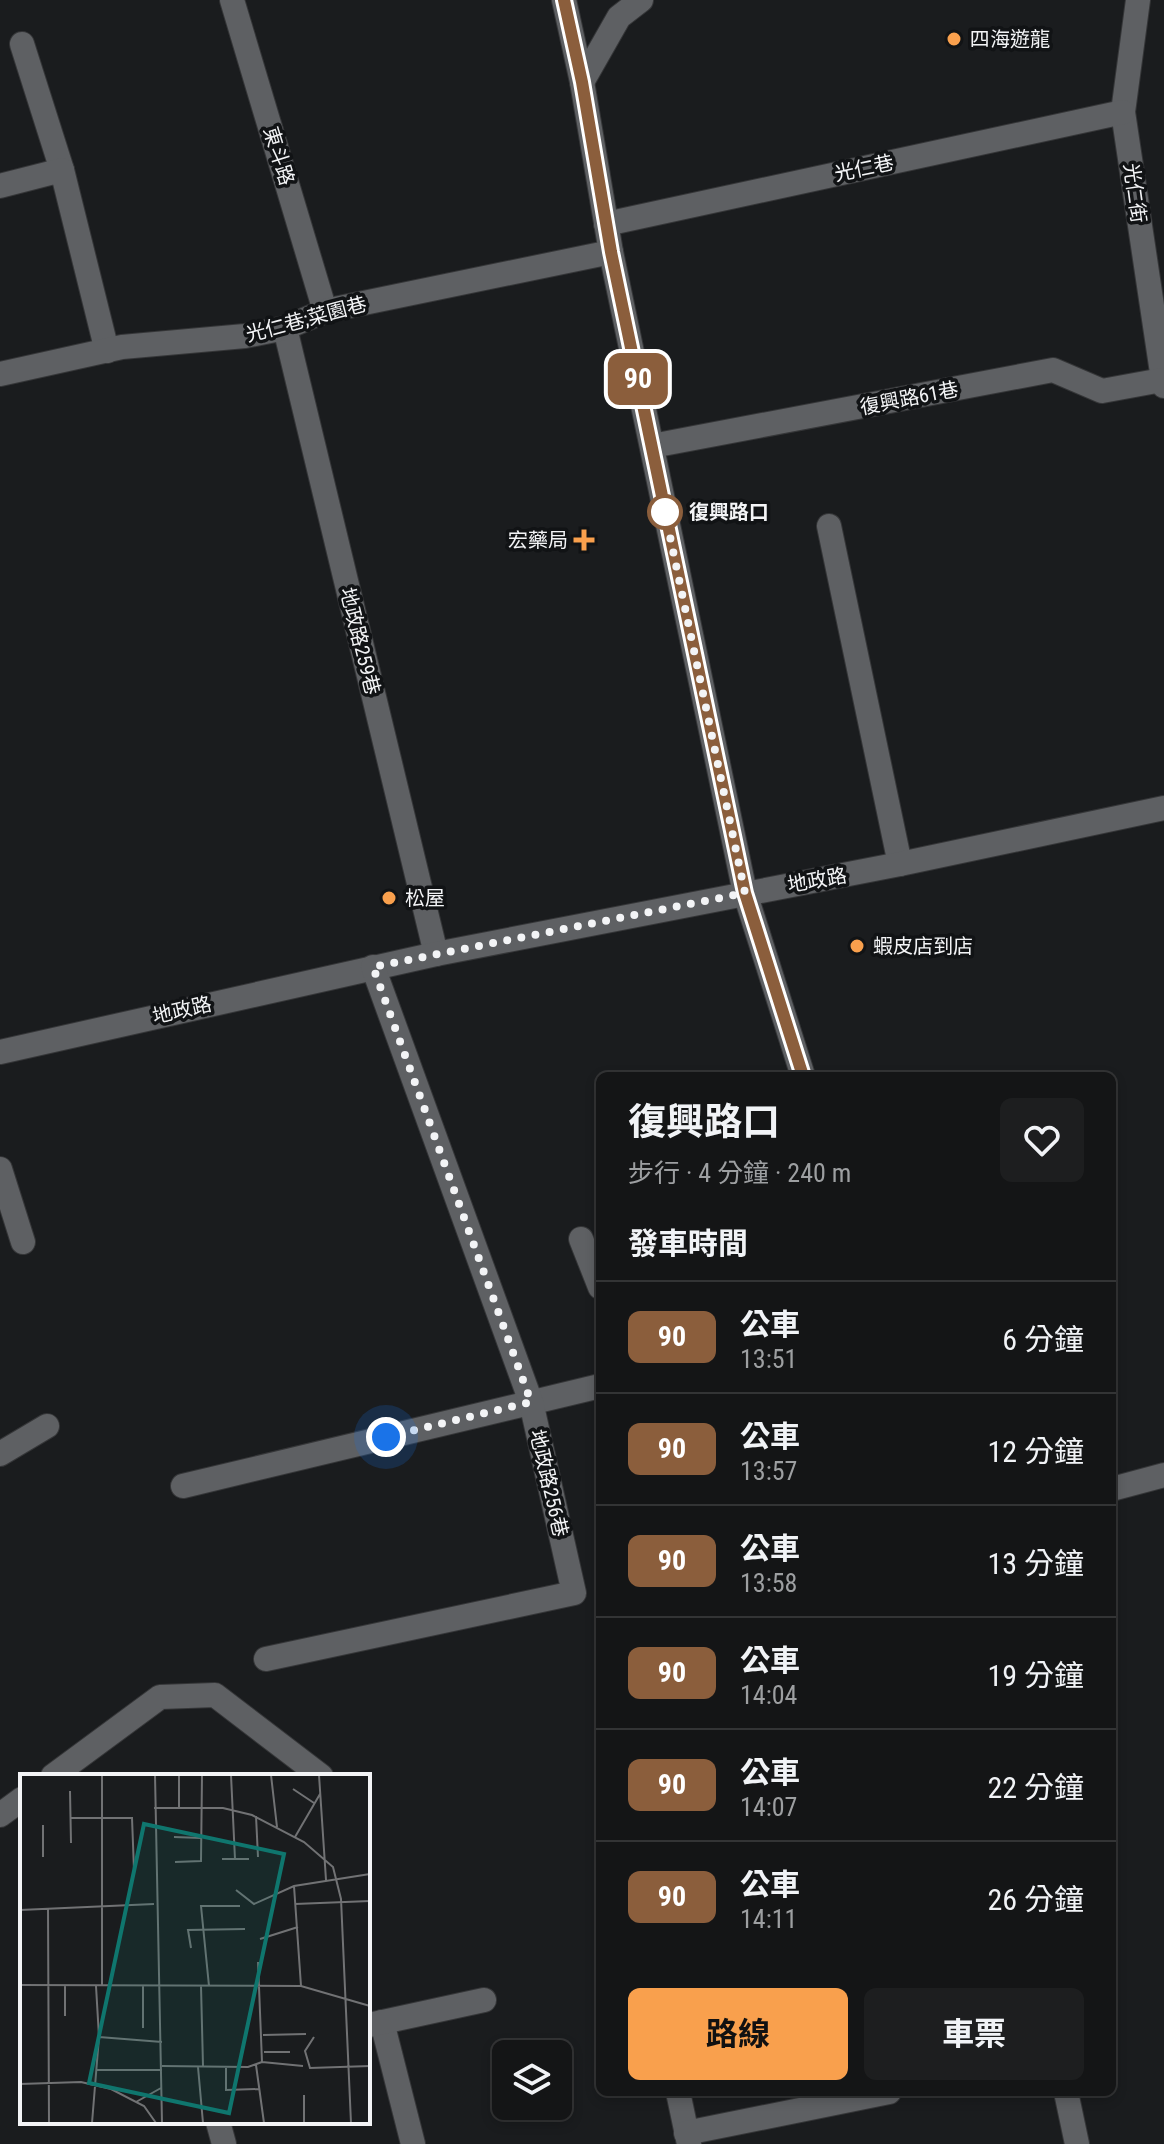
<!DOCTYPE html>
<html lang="zh-TW">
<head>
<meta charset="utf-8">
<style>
  body { margin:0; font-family:"Roboto Condensed","Noto Sans TC",sans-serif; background:#1d1e1f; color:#f1f3f6; height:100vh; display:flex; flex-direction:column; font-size:30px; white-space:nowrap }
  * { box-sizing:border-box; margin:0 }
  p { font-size:26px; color:#9d9fa1 }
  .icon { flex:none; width:44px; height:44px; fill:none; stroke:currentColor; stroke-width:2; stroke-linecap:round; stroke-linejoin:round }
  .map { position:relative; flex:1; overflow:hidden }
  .drawer { position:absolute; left:596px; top:1072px; width:520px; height:1024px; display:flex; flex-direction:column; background:#141516; border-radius:12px; box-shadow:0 4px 12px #0003,0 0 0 2px #333435 }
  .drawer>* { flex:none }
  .badge { padding:0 16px; border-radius:12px; font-size:28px; line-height:52px }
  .fabs { position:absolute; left:492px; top:2040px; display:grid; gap:16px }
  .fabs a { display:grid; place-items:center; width:80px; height:80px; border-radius:12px; background:#141516; box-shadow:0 4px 12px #0003,0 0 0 2px #333435; font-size:40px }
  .you { position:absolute; width:40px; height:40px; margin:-20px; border:6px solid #fff; border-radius:50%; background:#1a73e8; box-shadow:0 0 0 12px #1a73e833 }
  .map>.badge { position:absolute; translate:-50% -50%; box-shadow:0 0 0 4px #fff }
  h2 { padding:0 32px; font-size:30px; line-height:72px }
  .round { display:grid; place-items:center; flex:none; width:84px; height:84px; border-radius:12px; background:#1d1e1f }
  .headline { display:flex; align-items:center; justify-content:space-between; height:136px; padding:0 32px }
  h1 { font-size:38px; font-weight:700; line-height:60px }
  .button { display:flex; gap:16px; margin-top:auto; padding:16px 32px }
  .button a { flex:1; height:92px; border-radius:12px; background:#f9a04d; color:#111; font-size:32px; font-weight:700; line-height:92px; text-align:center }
  .button a+a { background:#1d1e1f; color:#f1f3f6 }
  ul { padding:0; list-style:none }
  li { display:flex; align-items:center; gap:24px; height:112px; padding:0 32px; border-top:2px solid #333435 }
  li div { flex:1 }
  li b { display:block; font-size:30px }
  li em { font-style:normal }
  li .badge { min-width:88px; font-weight:700; text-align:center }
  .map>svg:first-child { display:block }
</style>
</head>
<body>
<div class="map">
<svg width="1164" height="2144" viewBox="0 0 1164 2144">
  <rect width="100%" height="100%" fill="#1a1c1e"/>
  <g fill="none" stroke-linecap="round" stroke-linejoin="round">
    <defs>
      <g id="minor">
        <polyline points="232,0 325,311"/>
        <polyline points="564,0 582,82 611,252 745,893 803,1076"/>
        <polyline points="1138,0 1123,112 1164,386"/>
        <polyline points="22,44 62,170"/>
        <polyline points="582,82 619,17 641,0"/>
        <polyline points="0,186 62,170 107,351"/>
        <polyline points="606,224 1123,112"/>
        <polyline points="285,328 436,954"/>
        <polyline points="0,374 122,347 245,336 285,328 325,311 611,252"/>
        <polyline points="652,446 1053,370 1102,391 1162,380"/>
        <polyline points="829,526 900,864"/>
        <polyline points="0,1052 436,954 900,864 1164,808"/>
        <polyline points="0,1169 23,1242"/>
        <polyline points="581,1239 600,1287"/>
        <polyline points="0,1454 47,1426"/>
        <polyline points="183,1486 600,1386"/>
        <polyline points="1112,1489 1164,1475"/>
        <polyline points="266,1659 574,1593 531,1402 373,967"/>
        <polyline points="53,1776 160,1697 215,1695 321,1776"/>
        <polyline points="0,1815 22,1799"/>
        <polyline points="382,2022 413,2144"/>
        <polyline points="369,2025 484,2000"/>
        <polyline points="678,2092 689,2144"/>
        <polyline points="1066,2092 1077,2144"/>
        <polyline points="218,2122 224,2144"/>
        <polyline points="686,2133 889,2092"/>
      </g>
    </defs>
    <use href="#minor" stroke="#353638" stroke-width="26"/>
    <use href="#minor" stroke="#5e6063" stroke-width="24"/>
  </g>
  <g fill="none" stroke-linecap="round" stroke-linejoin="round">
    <defs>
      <polyline id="line" points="564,0 582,82 611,252 745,893 803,1076"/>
    </defs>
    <use href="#line" stroke="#fff" stroke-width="18"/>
    <use href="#line" stroke="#8b5e3c" stroke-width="12"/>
    <polyline stroke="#f3f4f6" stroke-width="8" stroke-dasharray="0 14.4" points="386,1437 531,1402 373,967 745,893 664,508 665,512"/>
  </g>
  <g fill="#f9a04d" stroke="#111315" stroke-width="3">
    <circle cx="954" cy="39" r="8"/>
    <path d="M580 528h8v8h8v8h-8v8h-8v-8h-8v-8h8z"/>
    <circle cx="389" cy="898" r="8"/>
    <circle cx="857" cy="946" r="8"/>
  </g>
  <circle fill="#fff" stroke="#8b5e3c" stroke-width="4" cx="665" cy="512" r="16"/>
  <g text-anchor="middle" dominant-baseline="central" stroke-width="7" stroke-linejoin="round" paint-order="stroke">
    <g font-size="20" fill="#f3f4f6" stroke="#111315" text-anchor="start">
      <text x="970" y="39">四海遊龍</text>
      <text x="568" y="540" text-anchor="end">宏藥局</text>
      <text x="405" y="898">松屋</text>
      <text x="873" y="946">蝦皮店到店</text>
    </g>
    <g font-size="20" fill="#f3f4f6" stroke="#111315">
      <text transform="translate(279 156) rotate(73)">東斗路</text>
      <text transform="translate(864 168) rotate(-12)">光仁巷</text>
      <text transform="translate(1135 193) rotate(82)">光仁街</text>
      <text transform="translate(306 319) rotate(-15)">光仁巷;菜園巷</text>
      <text transform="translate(909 398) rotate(-11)">復興路61巷</text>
      <text transform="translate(360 641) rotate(76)">地政路259巷</text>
      <text transform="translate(817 880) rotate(-10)">地政路</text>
      <text transform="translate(182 1010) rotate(-13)">地政路</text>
      <text transform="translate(549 1483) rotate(77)">地政路256巷</text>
    </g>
    <g font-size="20" font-weight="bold" fill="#f3f4f6" stroke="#111315" text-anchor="start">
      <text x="689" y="512">復興路口</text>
    </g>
  </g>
  <g transform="translate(20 1774)">
    <rect width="350" height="350" fill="#1a1c1e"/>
    <path fill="none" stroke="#717274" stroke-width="2" d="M135,1l7,348M159,1v33M211,1l4,84M251,1l6,52M299,1l7,105M273,15l21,14M50,17l1,52M134,34h69l29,7 52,27 29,25 8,32 10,224M236,42l2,41M50,44h62l2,52M23,51v32M154,63l27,1M275,63l25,-43M202,85h27M155,88l26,-1 1,-86M274,112l7,100M216,116l18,14 40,-18 76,-12M275,130l75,-3M28,135l1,214M0,136l134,-6M240,165l38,-12M171,174l-3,-18 57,-1M0,211l281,1 69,20M82,211v-210M181,212l2,80M189,212l-8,-80h39M45,242v-31M123,254v-43M243,261l43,-1M79,263l63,5M294,263l-9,14 5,17 60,-2M244,278h26M242,288l41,4M236,291l8,58M142,292l86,1 14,-5 -4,-100M178,293l5,56M206,293v23l33,-1M77,296h65M0,310l61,-2 30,7 33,17 12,17M284,321v28M116,328l25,-14M72,349l7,-86 -3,-51"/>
    <path fill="#0f766e" fill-opacity="0.15" stroke="#0f766e" stroke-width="4" d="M124,50l140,30 -55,259 -140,-30z"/>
    <rect width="350" height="350" fill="none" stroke="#f3f4f6" stroke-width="4"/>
  </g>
</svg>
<div class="fabs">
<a><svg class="icon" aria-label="layers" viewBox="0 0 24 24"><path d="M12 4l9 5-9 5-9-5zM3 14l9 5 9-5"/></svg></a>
</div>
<div class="you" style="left:386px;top:1437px"></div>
<b class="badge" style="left:638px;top:379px;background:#8b5e3c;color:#fff">90</b>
<section class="drawer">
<div class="headline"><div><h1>復興路口</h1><p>步行 · 4 分鐘 · 240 m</p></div><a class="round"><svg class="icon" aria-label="heart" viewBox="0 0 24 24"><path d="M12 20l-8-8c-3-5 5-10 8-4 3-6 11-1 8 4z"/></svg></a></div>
<h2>發車時間</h2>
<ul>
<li><span class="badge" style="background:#8b5e3c;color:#fff">90</span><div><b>公車</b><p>13:51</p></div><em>6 分鐘</em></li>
<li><span class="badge" style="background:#8b5e3c;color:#fff">90</span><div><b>公車</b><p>13:57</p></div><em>12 分鐘</em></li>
<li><span class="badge" style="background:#8b5e3c;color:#fff">90</span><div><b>公車</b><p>13:58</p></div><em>13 分鐘</em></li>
<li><span class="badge" style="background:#8b5e3c;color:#fff">90</span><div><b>公車</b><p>14:04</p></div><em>19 分鐘</em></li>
<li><span class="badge" style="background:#8b5e3c;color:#fff">90</span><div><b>公車</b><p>14:07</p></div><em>22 分鐘</em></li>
<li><span class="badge" style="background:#8b5e3c;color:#fff">90</span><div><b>公車</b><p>14:11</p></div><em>26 分鐘</em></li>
</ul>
<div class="button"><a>路線</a><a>車票</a></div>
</section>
</div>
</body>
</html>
